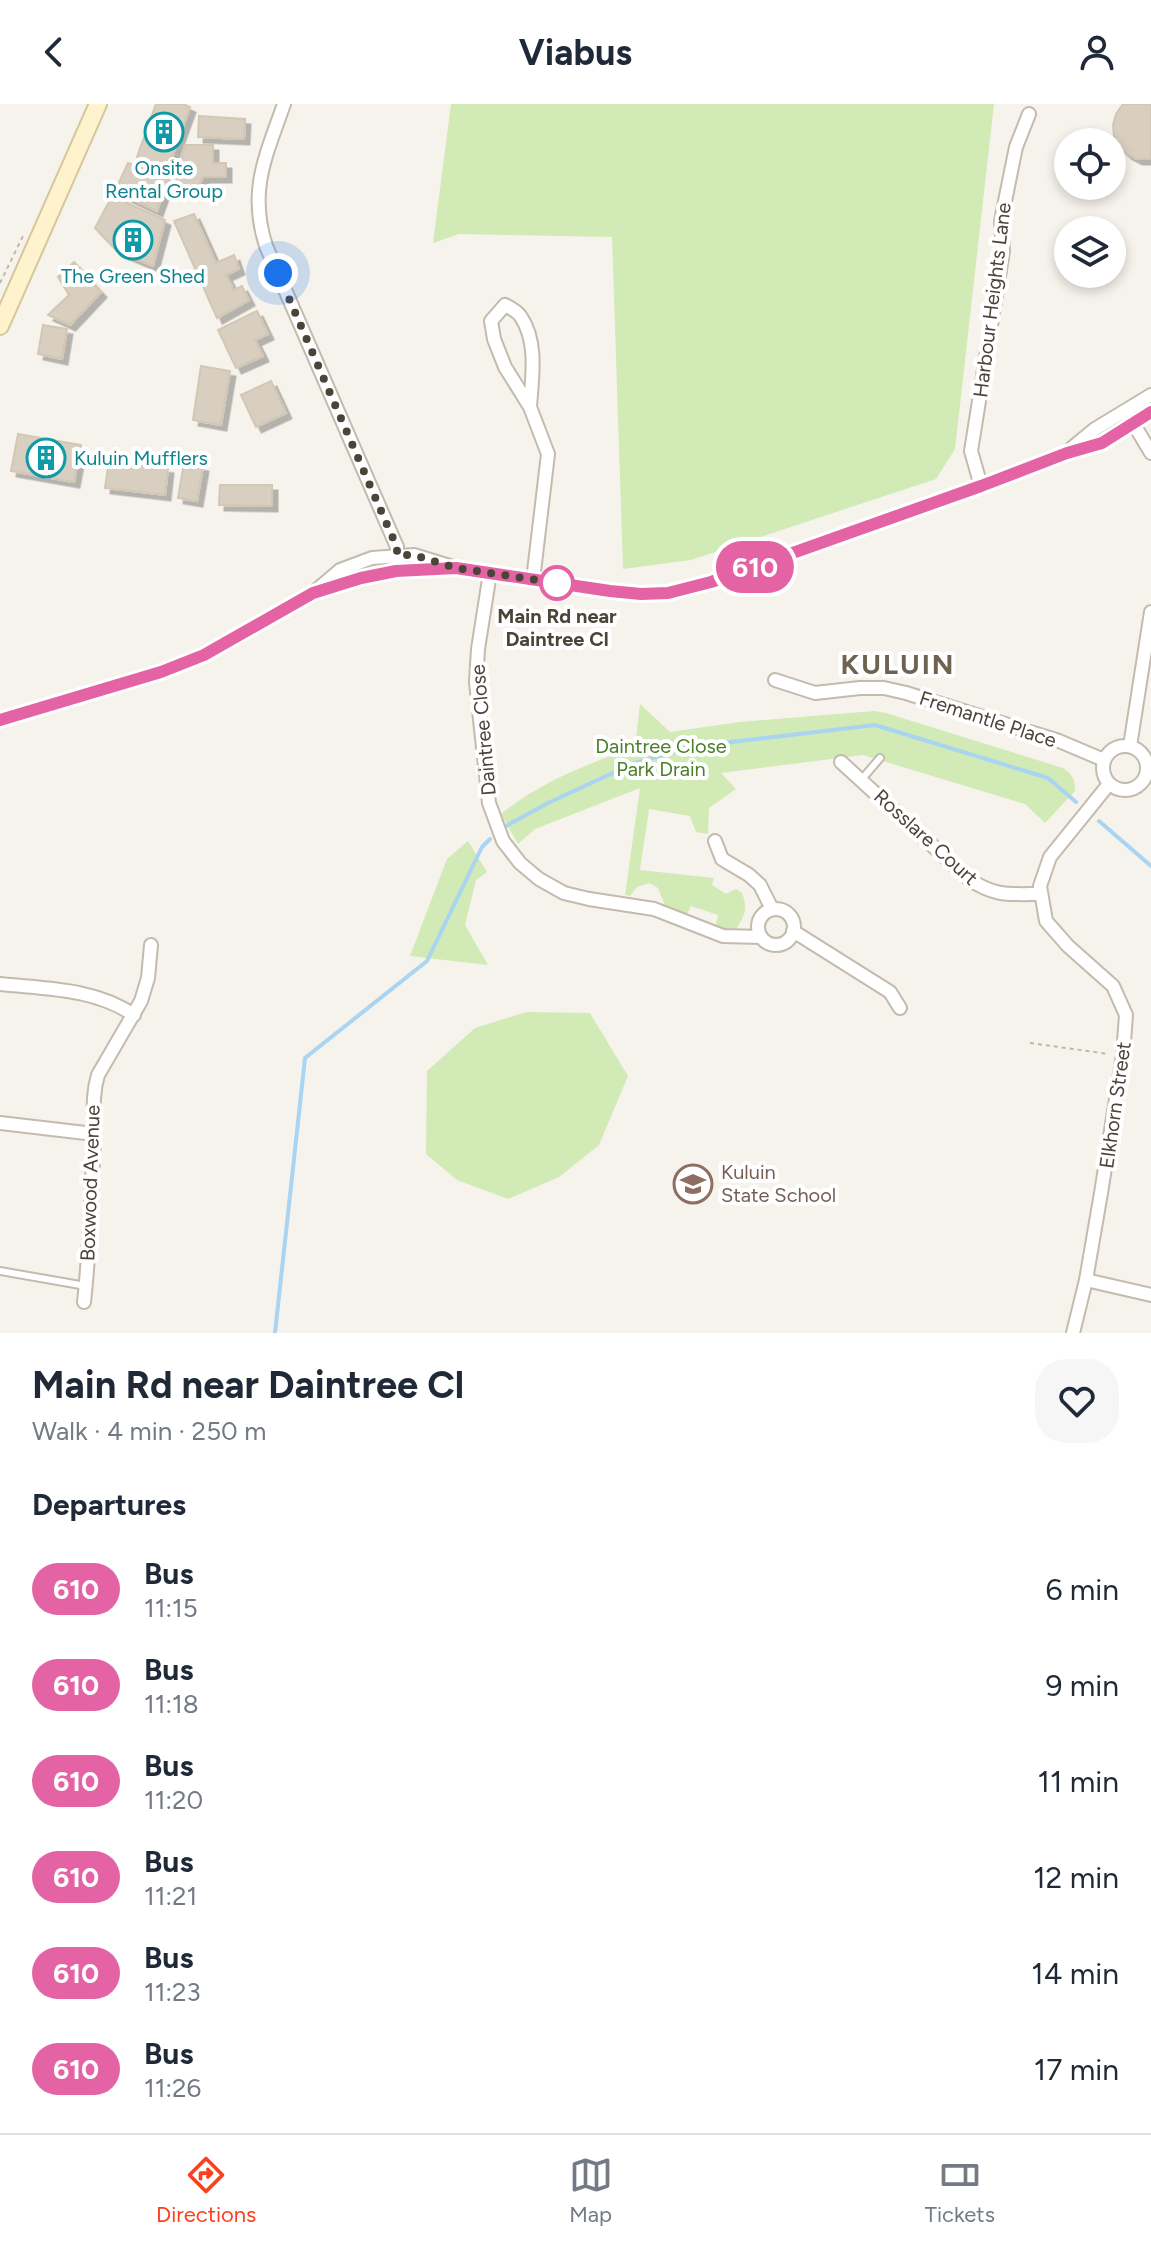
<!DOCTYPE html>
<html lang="en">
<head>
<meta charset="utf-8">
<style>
  body { margin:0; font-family:Figtree,sans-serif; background:#f6f6f7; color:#1f2937; height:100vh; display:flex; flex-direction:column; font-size:30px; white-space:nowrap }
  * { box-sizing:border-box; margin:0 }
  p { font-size:26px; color:#747a83 }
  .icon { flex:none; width:44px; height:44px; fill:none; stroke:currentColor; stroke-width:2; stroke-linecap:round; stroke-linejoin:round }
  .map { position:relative; height:1229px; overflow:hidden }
  .side { display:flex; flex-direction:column; background:#fff; flex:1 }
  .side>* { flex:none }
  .badge { padding:0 16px; border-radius:26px; font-size:28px; line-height:52px }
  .tools { position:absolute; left:1054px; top:24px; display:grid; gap:16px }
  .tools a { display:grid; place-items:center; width:72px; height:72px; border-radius:50%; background:#fff; box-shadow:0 4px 12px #0003; font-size:40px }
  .you { position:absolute; width:40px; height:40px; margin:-20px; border:6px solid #fff; border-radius:50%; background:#1a73e8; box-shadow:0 0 0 12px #1a73e833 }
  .map>.badge { position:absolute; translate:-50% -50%; box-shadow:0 0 0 4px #fff }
  h2 { padding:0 32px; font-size:30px; line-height:72px }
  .round { display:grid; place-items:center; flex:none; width:84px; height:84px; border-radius:32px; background:#f6f6f7 }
  .overview { display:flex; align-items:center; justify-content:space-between; height:136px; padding:0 32px }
  h1 { font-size:38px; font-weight:700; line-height:60px }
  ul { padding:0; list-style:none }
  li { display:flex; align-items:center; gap:24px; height:96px; padding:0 32px }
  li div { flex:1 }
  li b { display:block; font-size:30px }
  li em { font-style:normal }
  li .badge { min-width:88px; font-weight:700; text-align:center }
  header { display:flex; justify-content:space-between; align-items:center; height:104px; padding:0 32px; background:#fff; font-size:36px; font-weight:700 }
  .tabs { display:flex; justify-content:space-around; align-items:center; height:112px; border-top:2px solid #e0e1e3; background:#fff; font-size:22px; color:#747a83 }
  .tabs a { display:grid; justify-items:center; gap:4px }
  .tabs .current { color:#fc3f1d }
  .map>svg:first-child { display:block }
</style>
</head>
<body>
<header><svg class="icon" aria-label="back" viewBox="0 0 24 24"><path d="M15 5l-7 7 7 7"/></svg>Viabus<svg class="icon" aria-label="person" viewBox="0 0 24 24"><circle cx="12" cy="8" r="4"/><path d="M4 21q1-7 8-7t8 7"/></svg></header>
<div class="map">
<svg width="1151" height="1229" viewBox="0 0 1151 1229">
  <defs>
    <filter id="shadow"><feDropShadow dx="5.5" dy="5.5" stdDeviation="0" flood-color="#0004"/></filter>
  </defs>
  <rect width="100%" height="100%" fill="#f6f3ec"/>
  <g fill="#d2eab5">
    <polygon points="451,0 994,0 955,345 936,375 691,456 623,465 612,133 459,130 433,139"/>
    <path d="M640,600l30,28 70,-10 134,-11 12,2 177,55c10,7 12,11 12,23l-30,32 -20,-19 -162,-49 -142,18 15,16 -27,19 -1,26 -12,-2 -6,-16 -41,-7 -9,61 74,8 -2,7 14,9 10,-5 6,4c6,15 3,22 -5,35l-14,3 -8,-3 3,-13 -27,-9 -5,10 -20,-8 -8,-20 -9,-5 -12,4 -7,9 -5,-1 15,-107 -105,41 -17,15 -17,-30c39,-32 87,-50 134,-67z"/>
    <polygon points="468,737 487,768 476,776 465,821 488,861 410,852 447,755"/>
    <polygon points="526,908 590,909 628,972 599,1041 559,1073 508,1095 457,1076 426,1050 427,967 475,924"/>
  </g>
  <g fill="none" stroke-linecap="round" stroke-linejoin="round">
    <g stroke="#a9d4f2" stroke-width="4">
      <polyline points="1099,717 1151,762"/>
      <polyline points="506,722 548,699 632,660 689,643 875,621 1048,674 1076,698"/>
      <polyline points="275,1229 305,954 427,857 482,743 490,735"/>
    </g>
  </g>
  <g fill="#d8cfc1" stroke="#d3c7b4" stroke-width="2" filter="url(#shadow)">
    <polygon points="156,0 183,0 190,3 168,64 137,53"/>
    <polygon points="1123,0 1151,0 1151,55 1137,55 1127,50 1119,43 1114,32 1113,21 1116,10"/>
    <polygon points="199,12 245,15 244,35 198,33"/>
    <polygon points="185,41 213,41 213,59 226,59 226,73 203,73 197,84 174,83"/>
    <polygon points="128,59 169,73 157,107 115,87"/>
    <polygon points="112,92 165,116 153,162 117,147 95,124"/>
    <polygon points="194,110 216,159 234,151 239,165 226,171 234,186 242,182 249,196 217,214 174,117"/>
    <polygon points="74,158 101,188 70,221 48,211 69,191 58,173"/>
    <polygon points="257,207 268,230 255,236 263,252 236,264 218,226"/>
    <polygon points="43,221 67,225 62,255 38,250"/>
    <polygon points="201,262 230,267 221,321 193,316"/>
    <polygon points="271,277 286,309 256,323 241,291"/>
    <polygon points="18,330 81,341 74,378 11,367"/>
    <polygon points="109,357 168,364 165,391 105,384"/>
    <polygon points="184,359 203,362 197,397 178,394"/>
    <polygon points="220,381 272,381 272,402 219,401"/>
  </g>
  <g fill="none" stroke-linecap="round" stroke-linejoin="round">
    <defs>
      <g id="lane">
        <polyline points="862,675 880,654"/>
        <polyline points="0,1167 86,1182"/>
      </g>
      <g id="street">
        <path d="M284,0c-18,52 -36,86 -18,142l131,301 -1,24"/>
        <path d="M530,303c2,-29 8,-65 -9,-90 -3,-5 -10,-9 -16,-12l-14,16 3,18 11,28 25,40 18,47 -15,126"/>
        <polyline points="1130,314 1151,349"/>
        <polyline points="1072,344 1095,325 1151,291"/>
        <polyline points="981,382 971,347 1003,147 1001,117 1016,43 1029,10"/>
        <polyline points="490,469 478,545 476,578 489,699 503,737 520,759 539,775 564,789 589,795 654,805 723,832 761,833"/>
        <polyline points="318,488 361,474 396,467 448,464"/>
        <polyline points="775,576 815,589 860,584 884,584 906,589 1059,637 1104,656"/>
        <polyline points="0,616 161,568 204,551 313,489 340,466 372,454 414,451 456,464 610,487 641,490 668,489 711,478 981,382 1067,349 1102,339 1151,308"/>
        <circle cx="1125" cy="664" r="22"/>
        <polyline points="1130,642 1151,508"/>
        <path d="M841,658l128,117c26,18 41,15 71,15"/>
        <polyline points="715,737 722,755 749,771 760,781 772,805"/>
        <circle cx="776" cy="823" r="18"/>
        <polyline points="793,827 890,888 900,904"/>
        <path d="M0,880c46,5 94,4 134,31"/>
        <polyline points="0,1019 94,1030"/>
        <polyline points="1086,1176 1151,1191"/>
        <path d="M84,1198c6,-53 7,-107 10,-160 1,-24 -3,-44 4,-67l43,-74 7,-23 3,-33"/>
        <polyline points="1073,1229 1086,1176 1101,1089 1123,951 1126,911 1113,882 1068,842 1046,817 1040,782 1050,753 1109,680"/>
      </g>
      <polyline id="secondary" points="0,222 98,0"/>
    </defs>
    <use href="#lane" stroke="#c2bbae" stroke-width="10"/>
    <use href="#street" stroke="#c2bbae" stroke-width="16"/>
    <use href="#secondary" stroke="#d6c79b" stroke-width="20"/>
    <g stroke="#c4b79f" stroke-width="2" stroke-dasharray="4 4" stroke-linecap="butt">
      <polyline points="0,179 24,130"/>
      <polyline points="1030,939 1109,950"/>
    </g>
    <use href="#lane" stroke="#fff" stroke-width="6"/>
    <use href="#street" stroke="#fff" stroke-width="12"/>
    <use href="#secondary" stroke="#fff3cd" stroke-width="16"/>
  </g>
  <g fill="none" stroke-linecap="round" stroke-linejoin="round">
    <defs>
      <polyline id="line" points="0,616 161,568 204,551 313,489 361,474 396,467 456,464 610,487 641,490 668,489 711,478 981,382 1067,349 1102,339 1151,308"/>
    </defs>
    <use href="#line" stroke="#fff" stroke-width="18"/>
    <use href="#line" stroke="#e463a4" stroke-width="12"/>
    <polyline stroke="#4b4439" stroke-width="8" stroke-dasharray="0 14.4" points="278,169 388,423 397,443 397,451 414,451 456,464 557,479"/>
  </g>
  <defs>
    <symbol id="building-ring" viewBox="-11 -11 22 22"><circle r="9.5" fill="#fff" stroke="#0f9aa8" stroke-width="1.5"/><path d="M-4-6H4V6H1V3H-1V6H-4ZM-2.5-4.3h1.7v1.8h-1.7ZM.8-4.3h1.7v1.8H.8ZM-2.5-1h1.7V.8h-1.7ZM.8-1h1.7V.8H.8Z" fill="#0f9aa8"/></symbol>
    <symbol id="school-ring" viewBox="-11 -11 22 22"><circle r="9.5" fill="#fff" stroke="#8d6e63" stroke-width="1.5"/><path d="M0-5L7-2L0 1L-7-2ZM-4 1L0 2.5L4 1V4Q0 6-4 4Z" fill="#8d6e63"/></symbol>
  </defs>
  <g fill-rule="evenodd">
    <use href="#building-ring" x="142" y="6" width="44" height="44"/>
    <use href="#building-ring" x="111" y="114" width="44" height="44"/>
    <use href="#building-ring" x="24" y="332" width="44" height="44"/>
    <use href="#school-ring" x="671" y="1058" width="44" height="44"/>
  </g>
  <circle fill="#fff" stroke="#e463a4" stroke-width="4" cx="557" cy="479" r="16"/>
  <g text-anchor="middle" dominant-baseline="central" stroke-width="8" stroke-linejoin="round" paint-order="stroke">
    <g font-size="20" fill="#0d838f" stroke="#fff">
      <text x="164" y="64">Onsite<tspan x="164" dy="23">Rental Group</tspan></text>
      <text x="133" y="172">The Green Shed</text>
      <text x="74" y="354" text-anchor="start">Kuluin Mufflers</text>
    </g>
    <g font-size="20" fill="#4b4439" stroke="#fff">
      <text transform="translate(992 196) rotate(-83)">Harbour Heights Lane</text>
      <text transform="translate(988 615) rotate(18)">Fremantle Place</text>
      <text transform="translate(483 626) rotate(-95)">Daintree Close</text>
      <text transform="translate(926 733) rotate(42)">Rosslare Court</text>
      <text transform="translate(1115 1001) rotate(-82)">Elkhorn Street</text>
      <text transform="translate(90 1079) rotate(-88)">Boxwood Avenue</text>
    </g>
    <g font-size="20" font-weight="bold" fill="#4b4439" stroke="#fff">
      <text x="557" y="512">Main Rd near<tspan x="557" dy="23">Daintree Cl</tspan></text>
    </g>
    <g font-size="20" fill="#4a7f2a" stroke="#fff">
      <text x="661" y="642">Daintree Close<tspan x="661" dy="23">Park Drain</tspan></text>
    </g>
    <g font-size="20" fill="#785e54" stroke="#fff" text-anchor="start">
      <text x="721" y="1068">Kuluin<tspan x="721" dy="23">State School</tspan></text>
    </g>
    <g font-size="28" font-weight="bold" letter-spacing="2" fill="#6e6250" stroke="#fff">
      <text x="898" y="560">KULUIN</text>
    </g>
  </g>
</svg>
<div class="tools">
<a><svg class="icon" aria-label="locate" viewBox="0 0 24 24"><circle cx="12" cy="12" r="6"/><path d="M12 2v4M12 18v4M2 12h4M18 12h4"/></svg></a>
<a><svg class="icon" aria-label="layers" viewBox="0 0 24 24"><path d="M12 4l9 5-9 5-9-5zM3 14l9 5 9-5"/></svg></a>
</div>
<div class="you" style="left:278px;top:169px"></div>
<b class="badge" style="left:755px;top:463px;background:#e463a4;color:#fff">610</b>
</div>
<section class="side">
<div class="overview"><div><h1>Main Rd near Daintree Cl</h1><p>Walk · 4 min · 250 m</p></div><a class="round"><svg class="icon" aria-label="heart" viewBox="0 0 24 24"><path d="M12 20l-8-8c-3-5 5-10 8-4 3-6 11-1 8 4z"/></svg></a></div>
<h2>Departures</h2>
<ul>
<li><span class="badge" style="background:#e463a4;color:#fff">610</span><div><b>Bus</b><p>11:15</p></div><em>6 min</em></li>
<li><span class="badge" style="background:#e463a4;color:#fff">610</span><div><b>Bus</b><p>11:18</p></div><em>9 min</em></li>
<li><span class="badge" style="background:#e463a4;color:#fff">610</span><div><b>Bus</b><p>11:20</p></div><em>11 min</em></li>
<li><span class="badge" style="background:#e463a4;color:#fff">610</span><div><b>Bus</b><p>11:21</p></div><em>12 min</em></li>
<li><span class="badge" style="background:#e463a4;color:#fff">610</span><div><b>Bus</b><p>11:23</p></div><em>14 min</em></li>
<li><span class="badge" style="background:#e463a4;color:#fff">610</span><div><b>Bus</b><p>11:26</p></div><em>17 min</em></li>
</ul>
</section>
<nav class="tabs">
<a class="current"><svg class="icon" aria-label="directions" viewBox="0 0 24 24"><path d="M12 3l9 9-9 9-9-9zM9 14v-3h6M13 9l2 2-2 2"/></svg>Directions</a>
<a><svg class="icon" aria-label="map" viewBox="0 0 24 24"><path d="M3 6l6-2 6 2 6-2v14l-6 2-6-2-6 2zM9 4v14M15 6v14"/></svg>Map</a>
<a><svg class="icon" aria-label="tickets" viewBox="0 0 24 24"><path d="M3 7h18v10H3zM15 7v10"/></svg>Tickets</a>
</nav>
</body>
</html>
